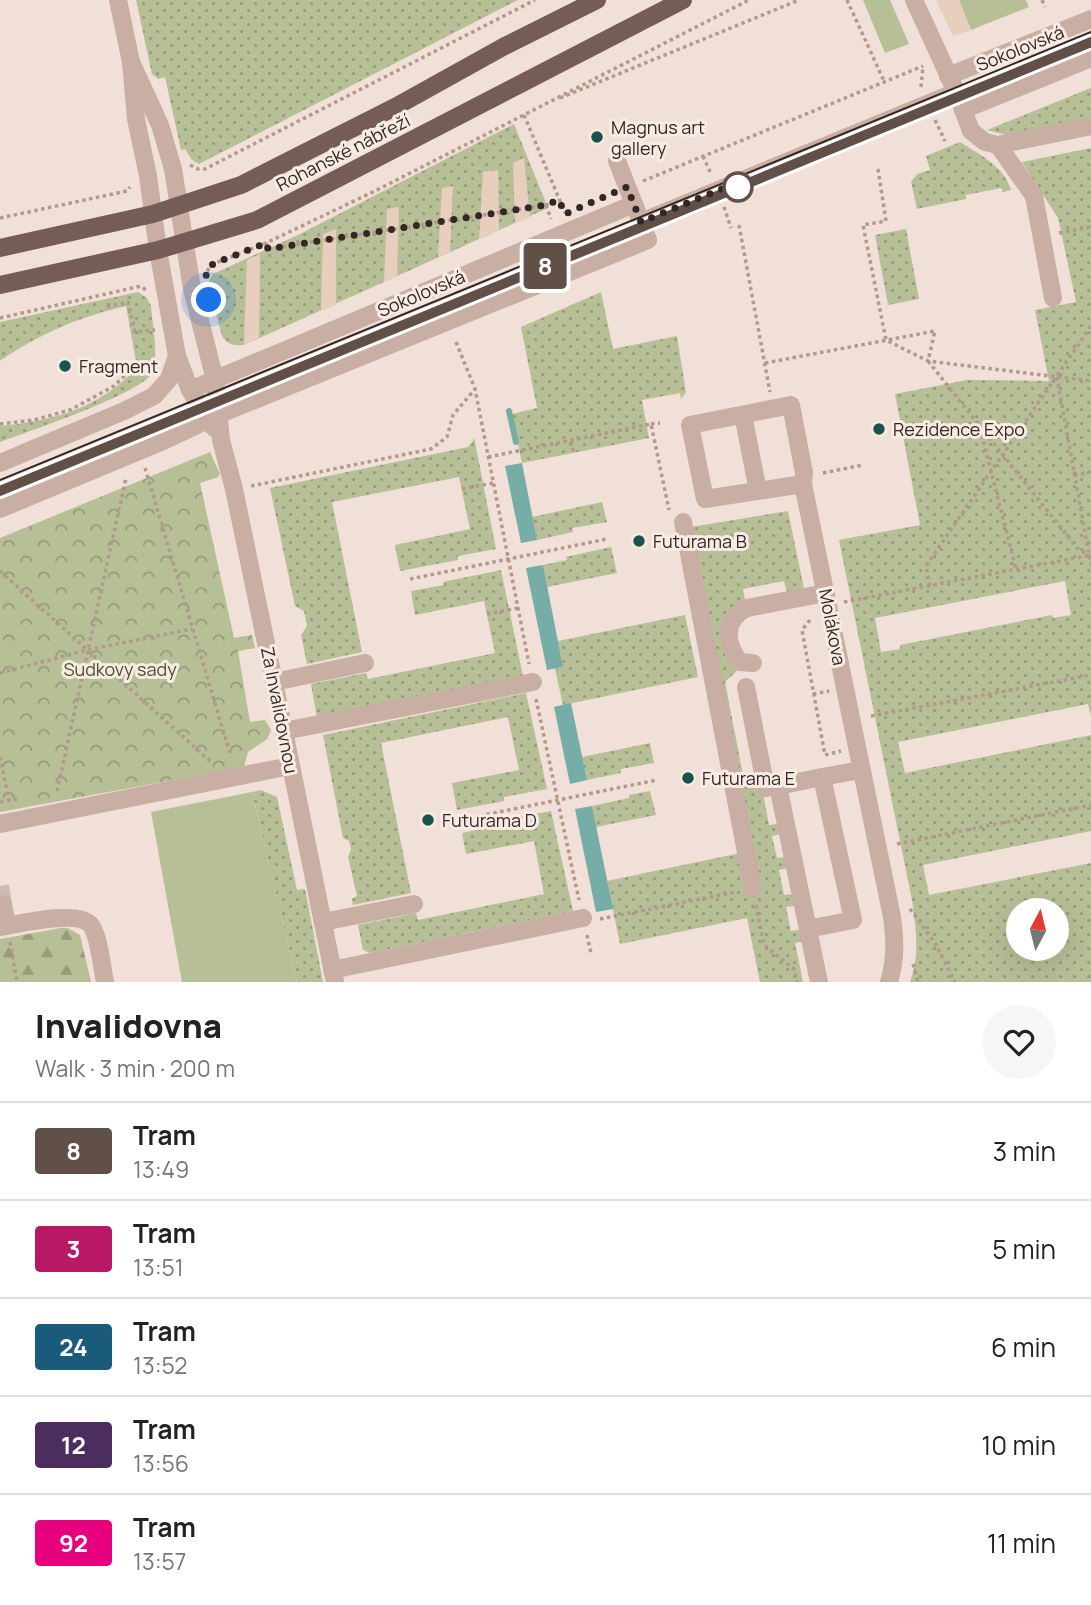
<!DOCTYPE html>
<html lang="en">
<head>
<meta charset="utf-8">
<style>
  body { margin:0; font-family:Manrope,sans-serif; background:#f6f6f6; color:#222; height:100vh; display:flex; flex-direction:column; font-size:26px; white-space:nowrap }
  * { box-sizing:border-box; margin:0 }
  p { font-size:23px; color:#767676 }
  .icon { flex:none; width:38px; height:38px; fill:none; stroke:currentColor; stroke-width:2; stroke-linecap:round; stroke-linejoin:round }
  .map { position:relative; height:982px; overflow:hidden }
  .sheet { display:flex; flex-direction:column; background:#fff; flex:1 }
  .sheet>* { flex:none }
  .badge { padding:0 14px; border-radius:5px; font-size:24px; line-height:46px }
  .needle { width:46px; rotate:7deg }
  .controls { position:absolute; left:1006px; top:898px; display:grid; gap:14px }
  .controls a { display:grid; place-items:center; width:63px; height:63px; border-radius:50%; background:#fff; box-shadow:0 7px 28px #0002; font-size:35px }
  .you { position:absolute; width:35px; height:35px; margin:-18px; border:5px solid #fff; border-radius:50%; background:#1a73e8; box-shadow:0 0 0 10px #1a73e833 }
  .map>.badge { position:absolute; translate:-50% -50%; box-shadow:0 0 0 4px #fff }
  .round { display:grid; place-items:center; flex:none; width:74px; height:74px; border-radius:37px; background:#f6f6f6 }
  .overview { display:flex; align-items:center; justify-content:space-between; height:119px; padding:0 35px }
  h1 { font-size:33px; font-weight:800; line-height:52px }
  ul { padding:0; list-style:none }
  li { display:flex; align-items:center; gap:21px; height:98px; padding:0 35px; border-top:2px solid #e0e0e0 }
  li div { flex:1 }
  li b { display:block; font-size:26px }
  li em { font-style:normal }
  li .badge { min-width:77px; font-weight:700; text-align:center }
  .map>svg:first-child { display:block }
</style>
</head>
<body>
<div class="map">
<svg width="1091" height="982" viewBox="0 0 1091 982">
  <defs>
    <pattern id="grass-dots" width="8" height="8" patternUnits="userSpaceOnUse" patternTransform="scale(1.75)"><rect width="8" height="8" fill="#b7bf97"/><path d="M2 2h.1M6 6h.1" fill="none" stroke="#959b7b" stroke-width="1.8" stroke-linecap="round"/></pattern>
    <pattern id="forest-firs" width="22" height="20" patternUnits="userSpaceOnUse" patternTransform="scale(1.75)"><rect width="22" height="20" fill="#b7bf97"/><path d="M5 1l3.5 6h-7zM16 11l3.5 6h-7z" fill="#959b7b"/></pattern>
    <pattern id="park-crowns" width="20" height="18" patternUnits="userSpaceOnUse" patternTransform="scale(1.75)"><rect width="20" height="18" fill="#b7bf97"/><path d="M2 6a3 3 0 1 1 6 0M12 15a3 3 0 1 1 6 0" fill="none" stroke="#959b7b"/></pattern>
  </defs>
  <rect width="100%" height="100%" fill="#f0e0d7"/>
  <g fill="url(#grass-dots)" fill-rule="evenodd">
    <polygon points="136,0 518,0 199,164 192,160 185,149 181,150 165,77 158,79 152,74"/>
    <polygon points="1091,88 1091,118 1007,135 987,130"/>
    <path d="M514,124l34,84 -304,137c-10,1 -16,0 -22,-9l-13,-49v-6l4,-7 87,-40z"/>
    <path d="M960,142c20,13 44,24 51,48l-8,2 -2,-4 -35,7v4l-49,10 -6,-27 6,-8 13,-4 -4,-14z"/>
    <path d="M1091,148v568l-3,-12 -190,38 7,31 186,-38v96l-168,34 6,30 162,-32v119h-181c10,-27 6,-54 2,-82l-73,-360 81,-15 -25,-131 72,-14 82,1 -14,-71 41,-8 -18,-84 -36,-56zM1065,581l6,34 -18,3 -1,-3 -152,30v4l-19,3 -6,-34zM1018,910h39v38h-39z"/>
    <polygon points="906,229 919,299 888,305 875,235"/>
    <path d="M138,292l9,6 4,8c1,15 8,53 2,66 -10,21 -126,60 -153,70v-16c53,-5 101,-18 137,-59l-11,-61c-47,11 -87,28 -126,55v-39z"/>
    <polygon points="601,292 613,349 677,336 686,392 681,399 680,393 642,400 649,438 522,463 512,414 537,408 521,327"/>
    <polygon points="474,437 496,549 458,556 458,560 400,571 395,545 470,529 459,477 332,502 362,652 307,664 301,635 307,626 304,611 295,606 270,488 468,447 473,441"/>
    <polygon points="602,502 607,522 572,528 573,532 537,540 532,517"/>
    <polygon points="788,511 804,589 787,592 784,581 743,589 745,600 736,604 726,615 730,664 737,671 725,682 743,775 759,772 769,825 784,823 786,833 772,836 777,858 790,856 792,867 779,870 784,895 798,893 800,905 786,907 791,931 804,929 807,940 795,943 803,982 760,982 747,918 620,944 607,881 750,851 691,527"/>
    <polygon points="611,547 617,573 547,587 543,565 567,560 566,557"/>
    <polygon points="501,570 523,676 317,718 311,684 366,673 368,679 373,678 495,653 484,601 415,615 411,591 444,585 443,582"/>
    <polygon points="685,615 698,677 563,705 555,669 563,667 558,641"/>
    <polygon points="526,693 547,789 504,797 504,801 457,810 452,783 519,770 508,717 381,743 411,893 353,905 352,899 357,896 348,857 351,849 349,841 343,838 323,735"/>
    <polygon points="650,743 654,763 621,769 621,773 587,780 582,757"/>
    <polygon points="261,790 277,797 297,890 305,889 323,982 297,982 252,792"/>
    <polygon points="650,791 656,815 596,827 592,806 629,798 629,795"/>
    <polygon points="551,811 573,911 370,953 363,950 358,925 416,913 418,920 544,894 534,841 466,854 462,833 493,826 493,822"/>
  </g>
  <polygon fill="url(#forest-firs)" points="61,928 68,928 80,935 91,982 0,982 0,939"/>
  <polygon fill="url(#park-crowns)" points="210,452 220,474 218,477 200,483 234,638 252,635 255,648 238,651 250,722 265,720 271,730 267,739 248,752 244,767 0,812 0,538"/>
  <g fill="#b7bf97">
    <polygon points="863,0 890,0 909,44 885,53"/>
    <polygon points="959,0 1026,0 1029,7 971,30"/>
    <polygon points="252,792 297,982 182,982 151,812"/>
  </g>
  <g fill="#e8cfbd">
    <polygon points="936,0 959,0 971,30 953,36"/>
    <polygon points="524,158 530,217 515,224 513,163"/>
    <polygon points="498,170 499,230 479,239 483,172"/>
    <polygon points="453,186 450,252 438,257 442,188"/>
    <polygon points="399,207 397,276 384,282 387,209"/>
    <polygon points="336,229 336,305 321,311 323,234"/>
    <polygon points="260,254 259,338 244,345 247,260"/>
  </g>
  <g fill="#76ada7">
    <polygon points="522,463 537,540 521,543 505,466"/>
    <polygon points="543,565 563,667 547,670 526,568"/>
    <polygon points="571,703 587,780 570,784 554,707"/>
    <polygon points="592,806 613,909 596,912 575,809"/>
  </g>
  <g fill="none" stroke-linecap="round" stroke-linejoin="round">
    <polyline stroke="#76ada7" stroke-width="6" points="509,411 516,442"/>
    <polyline stroke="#cabbb3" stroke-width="18" stroke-dasharray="18 9" stroke-linecap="butt" points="0,886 3,904"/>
    <g stroke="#b3988e" stroke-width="3.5" stroke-dasharray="3.5 3.5" stroke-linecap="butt">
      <polyline points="847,0 884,81"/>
      <polyline points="1042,0 1045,7"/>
      <polyline points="921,87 923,67"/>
      <polyline points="560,98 799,0"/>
      <polyline points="524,115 565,213"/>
      <polyline points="935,120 945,141"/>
      <polyline points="703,156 711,174"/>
      <polyline points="190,165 198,169 205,169 535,0"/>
      <polyline points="878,169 886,221 863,225 886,340 928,361 1091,381"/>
      <polyline points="643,181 923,66"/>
      <polyline points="546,205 551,219"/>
      <polyline points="724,207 731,228"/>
      <polyline points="0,218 127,191 130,187"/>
      <polyline points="739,225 770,392"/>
      <polyline points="1059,233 1091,227"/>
      <polyline points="266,243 268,249 546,205 559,200"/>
      <polyline points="207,271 213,264 266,243 375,191 749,0"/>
      <polyline points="107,307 128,302 135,332 155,330"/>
      <polyline points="0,318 141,286 147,291"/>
      <polyline points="456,342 475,389 529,664"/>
      <polyline points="928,361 1077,548 1089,555"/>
      <polyline points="765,363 935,331 928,361"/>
      <polyline points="1057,377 1091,566"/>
      <polyline points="0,424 34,420 70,410 114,386 138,363 156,360"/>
      <polyline points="651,424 660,423"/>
      <polyline points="980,428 1016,569"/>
      <polyline points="571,441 574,453"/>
      <polyline points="488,457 651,424 669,510"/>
      <polyline points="145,468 231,757"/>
      <polyline points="823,473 863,465"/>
      <polyline points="1074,475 1091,472"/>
      <polyline points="251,486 431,449 447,437 453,415 475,389"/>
      <polyline points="462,489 493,483"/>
      <polyline points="0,571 211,762"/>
      <polyline points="410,579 607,539"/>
      <polyline points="930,586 926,566 1091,326"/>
      <polyline points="844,602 1091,555"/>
      <polyline points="487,614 518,608"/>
      <polyline points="810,620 802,630 825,755 841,751"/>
      <polyline points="0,673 87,650 192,629"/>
      <polyline points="813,694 829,691"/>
      <polyline points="536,699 579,900"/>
      <polyline points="871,716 1091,675"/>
      <polyline points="0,757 9,801"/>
      <polyline points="57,791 126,478"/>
      <polyline points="0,802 17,799"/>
      <polyline points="459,820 657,780"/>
      <polyline points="897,844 1091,805"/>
      <polyline points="756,905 764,945 794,969 797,982"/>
      <polyline points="910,909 935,943 955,982"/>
      <polyline points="600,919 736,892"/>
      <polyline points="587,935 591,953"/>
      <polyline points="10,942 17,982"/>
      <polyline points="913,964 918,982"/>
    </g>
    <g stroke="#c8aea3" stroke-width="18">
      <polyline points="118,0 131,62 136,119 148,176 158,250 177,356 190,390 214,428"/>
      <polyline points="914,0 958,96 971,131 985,142 998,145 1091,126"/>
      <polyline points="131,62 160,125 173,169 192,289 215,380 221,440 234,489 274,682 335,982"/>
      <polyline points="948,76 1091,19"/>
      <polyline points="963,110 1091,58"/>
      <polyline points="998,145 1034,196 1053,298"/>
      <polyline points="617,161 634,204"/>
      <polyline points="641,222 956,92"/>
      <polyline points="743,415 758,491"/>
      <polyline points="0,463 124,411 154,396 169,379 177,356"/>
      <path d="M803,484l-98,15 -15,-74 101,-20 13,68 -1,11 89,433c3,23 4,42 -3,65"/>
      <polyline points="0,509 161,442 220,414 648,240 634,204 190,390"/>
      <polyline points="683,522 753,889"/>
      <path d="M753,663l-13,-1c-15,-18 -17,-43 7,-54l79,-15"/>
      <polyline points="274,682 365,663"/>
      <polyline points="746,687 766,788"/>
      <polyline points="284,731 533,682"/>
      <polyline points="822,777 861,770"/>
      <polyline points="0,824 290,766"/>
      <polyline points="3,904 7,926"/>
      <polyline points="323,922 414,904"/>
      <path d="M0,927c19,-3 76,-17 90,-3 9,10 12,44 15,58"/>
      <polyline points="808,929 853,920 822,777 778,786 819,982"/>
      <polyline points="332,970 583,918"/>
    </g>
    <g stroke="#755c56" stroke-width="18">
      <polyline points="0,248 153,214 241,185 395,107 503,47 597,0"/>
      <polyline points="0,285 158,250 257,220 683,0"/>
    </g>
    <polyline stroke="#332725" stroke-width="2" points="0,480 1091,32"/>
  </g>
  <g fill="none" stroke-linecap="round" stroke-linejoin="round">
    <defs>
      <polyline id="line" points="0,491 1091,42"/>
    </defs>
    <use href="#line" stroke="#fff" stroke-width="16"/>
    <use href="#line" stroke="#605047" stroke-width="10"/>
    <path stroke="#332725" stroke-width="7" stroke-dasharray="0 12.6" d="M209,300c-4,-15 -7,-24 4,-36l53,-21 2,6 278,-44 13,-5 6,14 62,-27 14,35 100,-41 -3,6"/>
  </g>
  <g fill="#1c534f" stroke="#f8ebe3" stroke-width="2.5">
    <circle cx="597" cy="137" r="7"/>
    <circle cx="65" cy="366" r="7"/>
    <circle cx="879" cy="429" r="7"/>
    <circle cx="639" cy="541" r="7"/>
    <circle cx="688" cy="778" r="7"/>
    <circle cx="428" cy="820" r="7"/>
  </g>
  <circle fill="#fff" stroke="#605047" stroke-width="3.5" cx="738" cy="187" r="14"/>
  <g text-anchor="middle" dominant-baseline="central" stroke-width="6" stroke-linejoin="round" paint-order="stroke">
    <g font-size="18" fill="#332725" stroke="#f8ebe3">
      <text transform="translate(1020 48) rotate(-22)">Sokolovská</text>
      <text transform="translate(343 152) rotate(-27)">Rohanské nábřeží</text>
      <text transform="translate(421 293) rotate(-23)">Sokolovská</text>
      <text transform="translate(833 627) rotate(79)">Molákova</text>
      <text transform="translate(280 710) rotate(79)">Za Invalidovnou</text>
    </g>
    <g font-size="18" fill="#332725" stroke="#f8ebe3" text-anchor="start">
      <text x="611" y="127">Magnus art<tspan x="611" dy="21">gallery</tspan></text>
      <text x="79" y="366">Fragment</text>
      <text x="893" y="429">Rezidence Expo</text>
      <text x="653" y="541">Futurama B</text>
      <text x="702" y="778">Futurama E</text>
      <text x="442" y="820">Futurama D</text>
    </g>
    <g font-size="18" fill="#485129" stroke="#f8ebe3">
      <text x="120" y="669">Sudkovy sady</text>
    </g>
  </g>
</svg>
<div class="controls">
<a><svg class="needle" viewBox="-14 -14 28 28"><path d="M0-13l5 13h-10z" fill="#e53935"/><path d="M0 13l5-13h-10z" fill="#767676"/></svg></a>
</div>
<div class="you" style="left:209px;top:300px"></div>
<b class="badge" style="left:545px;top:266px;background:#605047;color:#fff">8</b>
</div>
<section class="sheet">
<div class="overview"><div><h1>Invalidovna</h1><p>Walk · 3 min · 200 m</p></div><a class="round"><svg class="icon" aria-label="heart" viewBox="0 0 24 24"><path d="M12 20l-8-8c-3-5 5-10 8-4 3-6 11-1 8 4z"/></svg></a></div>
<ul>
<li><span class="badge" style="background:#605047;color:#fff">8</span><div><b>Tram</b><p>13:49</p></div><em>3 min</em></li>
<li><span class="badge" style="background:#b71965;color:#fff">3</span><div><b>Tram</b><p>13:51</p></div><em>5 min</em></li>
<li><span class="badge" style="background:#1a5a7b;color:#fff">24</span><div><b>Tram</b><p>13:52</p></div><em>6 min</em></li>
<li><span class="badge" style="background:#4c2d5f;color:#fff">12</span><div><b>Tram</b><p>13:56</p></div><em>10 min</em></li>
<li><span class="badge" style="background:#e6007e;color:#fff">92</span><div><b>Tram</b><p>13:57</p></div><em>11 min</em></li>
</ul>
</section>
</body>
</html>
